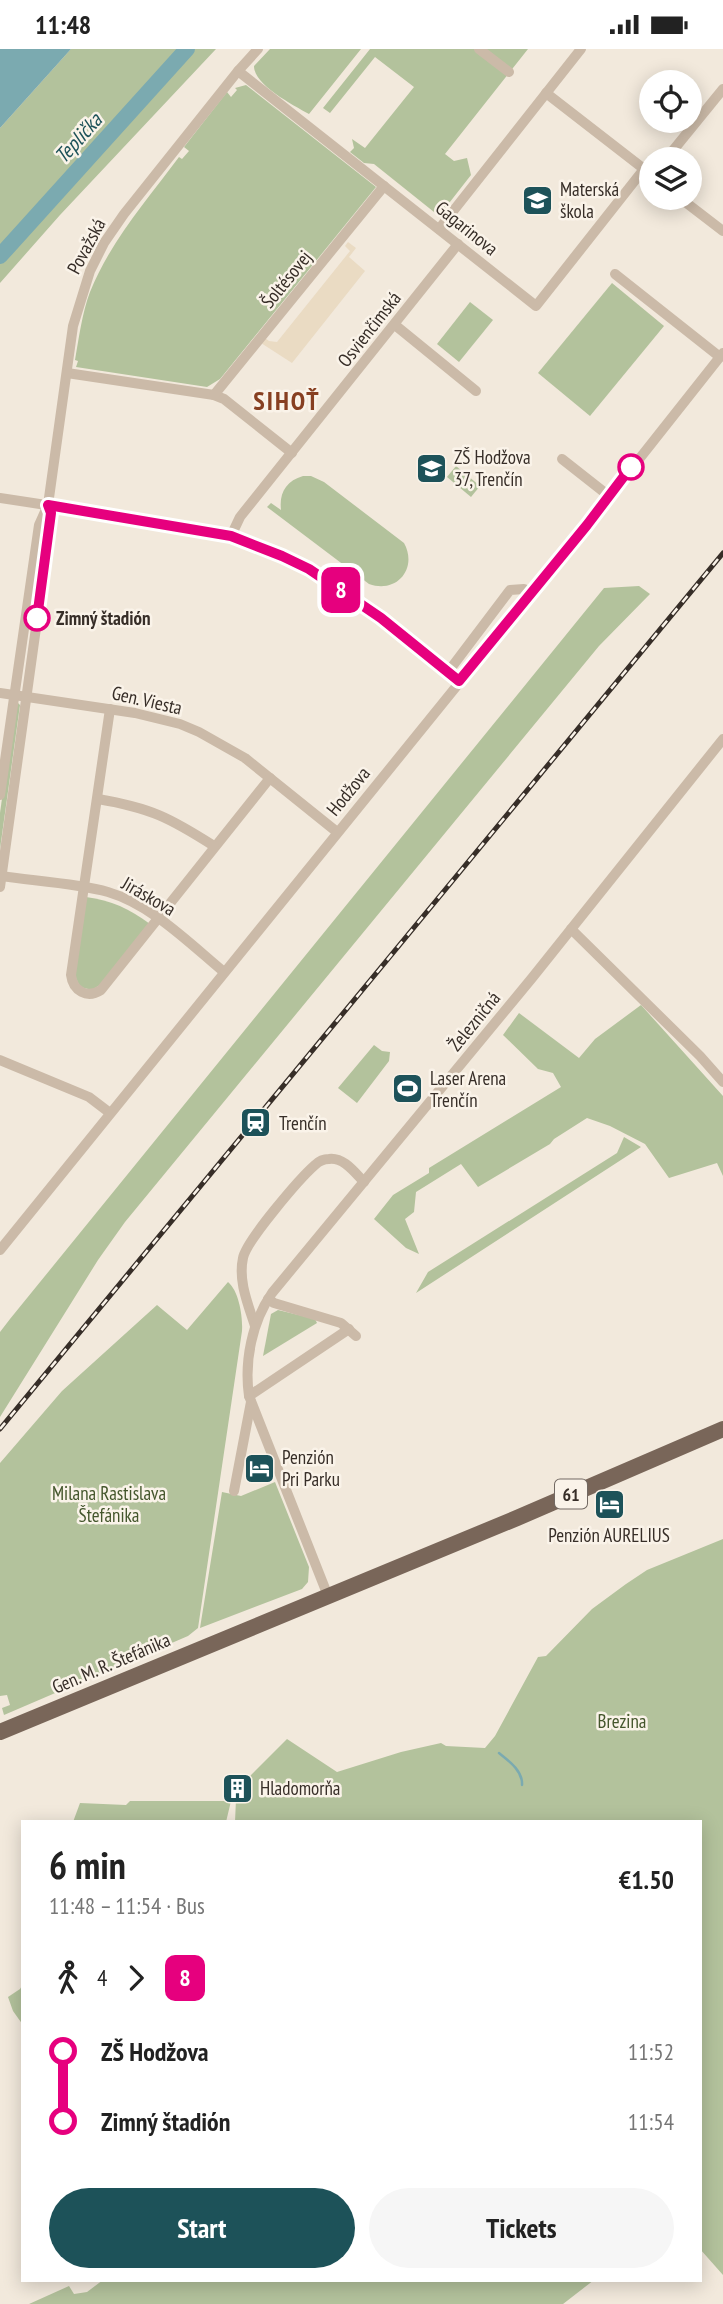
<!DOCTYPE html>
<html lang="en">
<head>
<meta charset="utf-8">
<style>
  body { margin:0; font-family:"PT Sans Narrow",sans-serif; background:#f6f6f6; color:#222; height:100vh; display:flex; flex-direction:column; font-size:26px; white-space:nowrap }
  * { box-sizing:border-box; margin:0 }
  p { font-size:23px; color:#767676 }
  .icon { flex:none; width:38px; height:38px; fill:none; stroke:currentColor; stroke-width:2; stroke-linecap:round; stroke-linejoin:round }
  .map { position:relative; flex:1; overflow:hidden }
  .sheet { position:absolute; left:21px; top:1771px; width:681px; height:462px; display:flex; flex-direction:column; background:#fff; border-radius:0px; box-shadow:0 4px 18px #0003 }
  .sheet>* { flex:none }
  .badge { padding:0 14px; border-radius:10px; font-size:24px; line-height:46px }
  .fabs { position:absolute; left:639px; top:21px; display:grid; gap:14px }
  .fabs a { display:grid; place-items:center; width:63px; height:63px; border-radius:50%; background:#fff; box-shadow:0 4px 18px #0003; font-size:35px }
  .map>.badge { position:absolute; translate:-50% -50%; box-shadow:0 0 0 4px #fff }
  .legs { display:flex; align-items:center; gap:10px; height:77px; padding:0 28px; font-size:23px }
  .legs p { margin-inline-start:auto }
  .head { display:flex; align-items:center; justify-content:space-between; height:119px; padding:0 28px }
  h1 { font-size:38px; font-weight:800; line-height:52px }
  .button { display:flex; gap:14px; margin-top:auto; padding:14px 28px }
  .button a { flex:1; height:80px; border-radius:42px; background:#1d5259; color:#fff; font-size:28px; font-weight:800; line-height:80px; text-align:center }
  .button a+a { background:#f6f6f6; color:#222 }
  ul { padding:0 28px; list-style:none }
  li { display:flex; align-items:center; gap:24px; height:70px; font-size:26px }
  li i { display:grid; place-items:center; width:10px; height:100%; margin:0 9px; background:currentColor }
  li i::after { content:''; width:18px; height:18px; margin:-9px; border:5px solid; border-radius:50%; background:#fff }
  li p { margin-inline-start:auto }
  li:first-child i { background:linear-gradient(#0000 50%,currentColor 0) }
  li:last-child i { background:linear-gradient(currentColor 50%,#0000 0) }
  .status { display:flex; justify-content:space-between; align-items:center; height:49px; padding:0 35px; background:#fff; direction:ltr }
  .status svg { height:19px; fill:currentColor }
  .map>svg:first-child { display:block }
</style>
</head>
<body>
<div class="status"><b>11:48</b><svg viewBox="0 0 49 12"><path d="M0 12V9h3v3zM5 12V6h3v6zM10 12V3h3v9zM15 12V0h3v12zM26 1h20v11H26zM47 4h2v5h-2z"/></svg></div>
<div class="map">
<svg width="723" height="2255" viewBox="0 0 723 2255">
  <rect width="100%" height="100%" fill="#f2e9dc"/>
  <g fill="#b3c29c">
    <polygon points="71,0 216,0 60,166 0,234 0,79"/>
    <path d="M270,0h91l-52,65c-16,-9 -55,-29 -55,-48z"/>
    <polygon points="370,0 528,0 445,105 454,112 467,109 471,126 439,167 374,115 364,114 350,103 354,99 352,90 365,99 414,38 375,8 330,64 323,59"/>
    <path d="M246,36l130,102 -156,192 -13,8 -131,-20 2,-6 -3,-1c4,-22 7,-47 15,-68 20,-50 57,-92 89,-135l3,2 7,-8 -5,-4 43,-55 4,5 6,-7 -2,-2z"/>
    <polygon points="612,234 664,277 590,367 538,324"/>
    <polygon points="470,253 493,271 459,313 437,295"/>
    <polygon points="456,417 480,437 471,448 447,428"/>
    <path d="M303,427h8l13,6 80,61c14,25 -7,51 -35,41l-102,-77 4,-4 10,7c-2,-17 5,-29 22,-34z"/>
    <polygon points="639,537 650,545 599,597 125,1173 98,1211 0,1368 0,1283 10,1270 604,539"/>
    <polygon points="18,654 20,656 0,800 0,764 15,656"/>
    <path d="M86,848c25,3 44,12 64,27l-47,59 -11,7 -12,-3 -5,-11z"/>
    <polygon points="641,956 723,1047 723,1127 717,1114 669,1129 645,1095 610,1077 587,1069 554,1090 550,1095 478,1138 461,1115 416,1143 414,1163 405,1170 419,1205 406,1199 374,1170 393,1146 429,1124 429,1119 561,1038 553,1024 538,1020 503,986 519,964 579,1009 595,990"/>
    <polygon points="374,996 382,1002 390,1003 389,1012 357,1054 338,1039"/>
    <polygon points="624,1088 641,1098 416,1244 428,1223 617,1104"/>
    <path d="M228,1233c11,9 15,35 14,49l-44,297 -10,8 -184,79 -2,-7 8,-3 -3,-10 -7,1v-233l62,-72 95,-86 30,25z"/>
    <polygon points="278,1261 315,1270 317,1274 263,1307 271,1265"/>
    <polygon points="275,1433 309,1518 308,1533 302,1540 200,1579 222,1443 241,1447"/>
    <polygon points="723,1490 723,2226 700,2200 700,1773 235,1773 236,1750 242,1750 248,1739 246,1731 287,1690 337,1723 401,1703 441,1694 446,1697 485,1699 495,1687 538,1608 546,1607 592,1560 626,1535 647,1521"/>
    <polygon points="130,1752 231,1752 226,1773 73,1773 80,1754 126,1756"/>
    <polygon points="23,1935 23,1976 13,1962 8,1948 20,1940"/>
    <polygon points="103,2231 594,2231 563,2255 29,2255 69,2237 74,2245 87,2243"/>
  </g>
  <polygon fill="#eadbc3" points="348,193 356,199 349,208 365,222 292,314 261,294 265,289 269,292 277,293 350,202 345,197"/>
  <polygon fill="#7baab0" points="0,0 71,0 0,79"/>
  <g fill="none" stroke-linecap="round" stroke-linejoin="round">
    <path stroke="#7baab0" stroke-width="2.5" d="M499,1704c10,8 24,18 23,32"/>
    <polyline stroke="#7baab0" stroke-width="16" points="0,207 187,0"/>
    <g stroke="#cbbaa8" stroke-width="10">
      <polyline points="479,0 509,23"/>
      <polyline points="238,22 536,257 644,120"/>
      <polyline points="546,44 644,120 647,126 651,127"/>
      <polyline points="666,110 723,40"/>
      <polyline points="680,149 723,182"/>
      <polyline points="439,180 581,0"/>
      <polyline points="615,225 720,308"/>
      <polyline points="395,276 476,342"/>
      <polyline points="67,324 214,346 224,350 292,404"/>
      <polyline points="214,346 384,137"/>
      <polyline points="562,410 609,447"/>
      <path d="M0,449c53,8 105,16 158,25 26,5 54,7 79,15 85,28 154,87 222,143"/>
      <polyline points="231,487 240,468 458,195"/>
      <polyline points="448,623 510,541 524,540 532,544"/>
      <polyline points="0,644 135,664 180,675 199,683 245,709 337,783"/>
      <path d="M110,660l-39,266c2,16 16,24 30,15l169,-212"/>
      <polyline points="0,746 39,476 48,456 73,277 90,222 104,194 124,165 238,22 258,0"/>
      <path d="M98,750c53,9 72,19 116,47"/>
      <path d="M0,827c34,5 76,7 108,16 44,13 81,51 116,80"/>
      <polyline points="0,838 50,478 51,464 48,456"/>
      <polyline points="571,880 700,1007 723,1033"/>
      <polyline points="0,1011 89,1048 110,1064"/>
      <polyline points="0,1201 587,476 723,304"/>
      <polyline points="268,1250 274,1254 341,1274 356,1287"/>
      <path d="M255,1277c-7,-22 -17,-45 -12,-68 3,-17 57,-80 72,-93 4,-4 9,-6 14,-6 15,-2 26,14 35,23"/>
      <polyline points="249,1347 349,1280"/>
      <polyline points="234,1442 251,1353"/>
      <path d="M328,1547l-79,-200c-5,-35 3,-74 23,-103l260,-315 191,-239"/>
    </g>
    <polyline stroke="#796659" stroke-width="16" points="0,1683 517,1469 723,1380"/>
    <defs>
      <polyline id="rail" points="0,1380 723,504"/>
    </defs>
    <use href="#rail" stroke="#372e28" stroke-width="5"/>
    <use href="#rail" stroke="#faf3e9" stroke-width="2.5" stroke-dasharray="8" stroke-linecap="butt"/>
  </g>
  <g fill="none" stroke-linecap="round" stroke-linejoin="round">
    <defs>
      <polyline id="line-1" points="37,569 51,464 48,456 231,487 282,507 309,520 381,569 459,632 587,476 631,418"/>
    </defs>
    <use href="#line-1" stroke="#fff" stroke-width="16"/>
    <use href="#line-1" stroke="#e6007e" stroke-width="10"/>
  </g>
  <defs>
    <symbol id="school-square" viewBox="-11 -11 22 22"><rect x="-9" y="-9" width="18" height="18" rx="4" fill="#1d5259" stroke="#faf3e9"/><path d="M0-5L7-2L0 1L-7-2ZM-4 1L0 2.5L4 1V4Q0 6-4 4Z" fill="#fff"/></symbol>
    <symbol id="stadium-square" viewBox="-11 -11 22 22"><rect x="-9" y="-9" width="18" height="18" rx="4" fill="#1d5259" stroke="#faf3e9"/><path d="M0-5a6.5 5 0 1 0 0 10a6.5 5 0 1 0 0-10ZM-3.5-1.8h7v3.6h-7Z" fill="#fff"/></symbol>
    <symbol id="station-square" viewBox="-11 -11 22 22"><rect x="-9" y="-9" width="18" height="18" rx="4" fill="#1d5259" stroke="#faf3e9"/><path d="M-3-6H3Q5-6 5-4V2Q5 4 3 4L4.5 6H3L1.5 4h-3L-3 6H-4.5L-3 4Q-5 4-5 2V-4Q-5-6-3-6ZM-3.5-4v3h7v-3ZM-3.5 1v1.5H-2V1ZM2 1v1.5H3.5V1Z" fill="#fff"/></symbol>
    <symbol id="hotel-square" viewBox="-11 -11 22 22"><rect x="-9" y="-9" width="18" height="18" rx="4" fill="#1d5259" stroke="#faf3e9"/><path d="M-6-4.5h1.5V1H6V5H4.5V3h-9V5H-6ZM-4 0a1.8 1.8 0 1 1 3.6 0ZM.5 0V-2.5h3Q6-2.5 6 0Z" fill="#fff"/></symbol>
    <symbol id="building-square" viewBox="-11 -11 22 22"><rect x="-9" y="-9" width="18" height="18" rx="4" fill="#1d5259" stroke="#faf3e9"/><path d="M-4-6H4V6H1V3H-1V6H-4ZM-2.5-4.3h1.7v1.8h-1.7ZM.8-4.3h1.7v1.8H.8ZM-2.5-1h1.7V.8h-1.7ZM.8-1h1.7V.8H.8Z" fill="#fff"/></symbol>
  </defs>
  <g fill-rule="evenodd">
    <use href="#school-square" x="520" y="134" width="35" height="35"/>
    <use href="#school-square" x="414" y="402" width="35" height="35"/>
    <use href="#stadium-square" x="390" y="1022" width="35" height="35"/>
    <use href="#station-square" x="238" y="1056" width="35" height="35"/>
    <use href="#hotel-square" x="242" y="1402" width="35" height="35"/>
    <use href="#hotel-square" x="592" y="1438" width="35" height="35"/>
    <use href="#building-square" x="220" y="1722" width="35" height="35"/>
  </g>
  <g fill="#fff" stroke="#e6007e" stroke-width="3.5">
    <circle cx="631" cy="418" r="12"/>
    <circle cx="37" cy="569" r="12"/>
  </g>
  <g text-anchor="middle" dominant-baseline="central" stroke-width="5" stroke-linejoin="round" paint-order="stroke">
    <rect fill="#faf3e9" stroke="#726962" stroke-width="2" x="555" y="1430.5" width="32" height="29" rx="5"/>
    <g font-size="18" font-weight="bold" fill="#372e28">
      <text x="571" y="1445">61</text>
    </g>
    <g font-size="19" fill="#372e28" stroke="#faf3e9" text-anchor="start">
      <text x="560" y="140">Materská<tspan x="560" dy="22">škola</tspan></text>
      <text x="454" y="408">ZŠ Hodžova<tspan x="454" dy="22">37, Trenčín</tspan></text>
      <text x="430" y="1029">Laser Arena<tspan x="430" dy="22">Trenčín</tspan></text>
      <text x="279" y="1074">Trenčín</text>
      <text x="282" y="1408">Penzión<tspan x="282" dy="22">Pri Parku</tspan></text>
      <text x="609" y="1486" text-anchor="middle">Penzión AURELIUS</text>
      <text x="260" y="1739">Hladomorňa</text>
    </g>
    <g font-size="19" fill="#372e28" stroke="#faf3e9">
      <text transform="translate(467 179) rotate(39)">Gagarinova</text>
      <text transform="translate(86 197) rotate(-62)">Považská</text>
      <text transform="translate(286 230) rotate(-51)">Šoltésovej</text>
      <text transform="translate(369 280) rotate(-52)">Osvienčimská</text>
      <text transform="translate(147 651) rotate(13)">Gen. Viesta</text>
      <text transform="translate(348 742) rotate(-51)">Hodžova</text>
      <text transform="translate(149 847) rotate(30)">Jiráskova</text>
      <text transform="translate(474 972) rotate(-51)">Železničná</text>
      <text transform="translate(111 1614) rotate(-23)">Gen. M. R. Štefánika</text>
    </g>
    <g font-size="19" font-weight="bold" fill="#372e28" stroke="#faf3e9" text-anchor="start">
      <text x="56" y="569">Zimný štadión</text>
    </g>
    <g font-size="19" fill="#44562c" stroke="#faf3e9">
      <text x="109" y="1444">Milana Rastislava<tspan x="109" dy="22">Štefánika</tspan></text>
      <text x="622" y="1672">Brezina</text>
    </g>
    <g font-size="21" font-style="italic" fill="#1d5259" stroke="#faf3e9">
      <text transform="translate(78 89) rotate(-48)">Teplička</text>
    </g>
    <g font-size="26" font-weight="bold" letter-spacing="2" fill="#873f21" stroke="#faf3e9">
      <text x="287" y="351">SIHOŤ</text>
    </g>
  </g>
</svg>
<div class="fabs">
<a><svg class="icon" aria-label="locate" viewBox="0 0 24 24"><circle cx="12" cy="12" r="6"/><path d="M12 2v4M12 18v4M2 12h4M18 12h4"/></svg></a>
<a><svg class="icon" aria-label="layers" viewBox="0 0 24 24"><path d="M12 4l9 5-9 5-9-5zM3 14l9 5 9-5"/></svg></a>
</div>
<b class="badge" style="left:341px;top:541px;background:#e6007e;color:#fff">8</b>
<section class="sheet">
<div class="head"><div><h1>6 min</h1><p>11:48 – 11:54 · Bus</p></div><b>€1.50</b></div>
<div class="legs"><svg class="icon" aria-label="walk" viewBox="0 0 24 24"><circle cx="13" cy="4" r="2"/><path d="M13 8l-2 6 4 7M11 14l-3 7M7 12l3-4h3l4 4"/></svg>4<svg class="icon" aria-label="forward" viewBox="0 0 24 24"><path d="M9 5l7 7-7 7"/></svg><b class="badge" style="background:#e6007e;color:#fff">8</b></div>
<ul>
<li><i style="color:#e6007e"></i><b>ZŠ Hodžova</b><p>11:52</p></li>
<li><i style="color:#e6007e"></i><b>Zimný štadión</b><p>11:54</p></li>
</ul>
<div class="button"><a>Start</a><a>Tickets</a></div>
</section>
</div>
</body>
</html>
